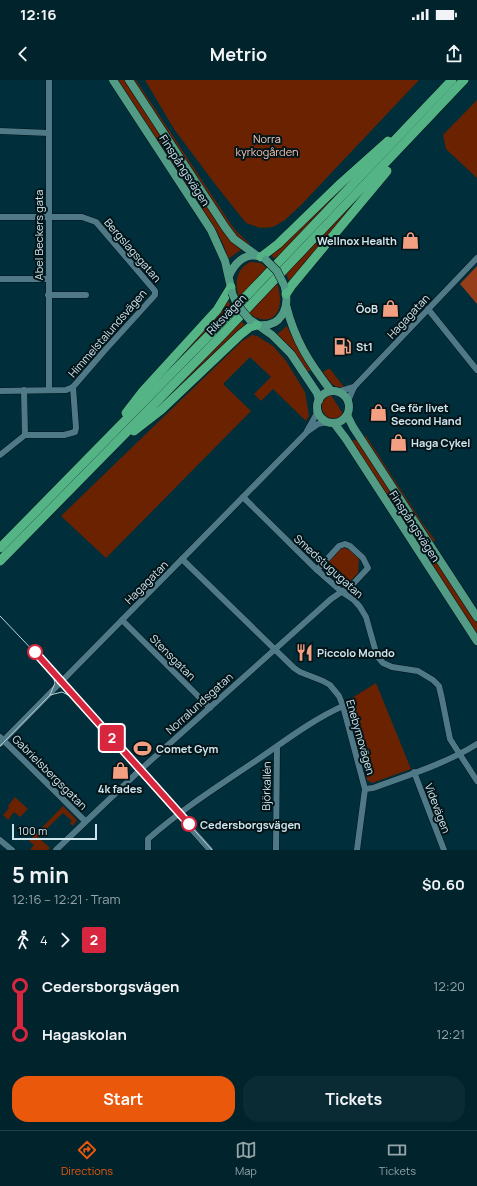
<!DOCTYPE html>
<html lang="en">
<head>
<meta charset="utf-8">
<style>
  body { margin:0; font-family:Manrope,sans-serif; background:#0a2b34; color:#f1f3f6; height:100vh; display:flex; flex-direction:column; font-size:15px; white-space:nowrap }
  * { box-sizing:border-box; margin:0 }
  p { font-size:13px; color:#95a4a9 }
  .icon { flex:none; width:22px; height:22px; fill:none; stroke:currentColor; stroke-width:2; stroke-linecap:round; stroke-linejoin:round }
  .map { position:relative; height:770px; overflow:hidden }
  .details { display:flex; flex-direction:column; background:#00232c; flex:1 }
  .details>* { flex:none }
  .badge { padding:0 8px; border-radius:3px; font-size:14px; line-height:26px }
  .scale { position:absolute; left:12px; bottom:10px; width:85px; box-sizing:border-box; padding-left:4px; border:2px solid #cfe5ed; border-top:0; font-size:11px; line-height:14px; white-space:nowrap; color:#cfe5ed; -webkit-text-stroke:3px #04151a; paint-order:stroke }
  .map>.badge { position:absolute; translate:-50% -50%; box-shadow:0 0 0 2px #fff }
  .legs { display:flex; align-items:center; gap:6px; height:44px; padding:0 12px; font-size:13px }
  .legs p { margin-inline-start:auto }
  .summary { display:flex; align-items:center; justify-content:space-between; height:68px; padding:0 12px }
  h1 { font-size:22px; font-weight:700; line-height:30px }
  .primary-button { display:flex; gap:8px; margin-top:auto; padding:8px 12px }
  .primary-button a { flex:1; height:46px; border-radius:16px; background:#ea580c; color:#fff; font-size:16px; font-weight:700; line-height:46px; text-align:center }
  .primary-button a+a { background:#0a2b34; color:#f1f3f6 }
  ul { padding:0 12px; list-style:none }
  li { display:flex; align-items:center; gap:14px; height:48px; font-size:15px }
  li i { display:grid; place-items:center; width:6px; height:100%; margin:0 5px; background:currentColor }
  li i::after { content:''; width:10px; height:10px; margin:-5px; border:3px solid; border-radius:50%; background:#00232c }
  li p { margin-inline-start:auto }
  li:first-child i { background:linear-gradient(#0000 50%,currentColor 0) }
  li:last-child i { background:linear-gradient(currentColor 50%,#0000 0) }
  .status { display:flex; justify-content:space-between; align-items:center; height:28px; padding:0 20px; background:#00232c; direction:ltr }
  .status svg { height:11px; fill:currentColor }
  header { display:flex; justify-content:space-between; align-items:center; height:52px; padding:0 12px; background:#00232c; font-size:18px; font-weight:700 }
  .menu { display:flex; justify-content:space-around; align-items:center; height:56px; border-top:1px solid #224048; background:#00232c; font-size:11px; color:#95a4a9 }
  .menu a { display:grid; justify-items:center; gap:2px }
  .menu .selected { color:#ea580c }
  .map>svg:first-child { display:block }
</style>
</head>
<body>
<div class="status"><b>12:16</b><svg viewBox="0 0 49 12"><path d="M0 12V9h3v3zM5 12V6h3v6zM10 12V3h3v9zM15 12V0h3v12zM26 1h20v11H26zM47 4h2v5h-2z"/></svg></div>
<header><svg class="icon" aria-label="back" viewBox="0 0 24 24"><path d="M15 5l-7 7 7 7"/></svg>Metrio<svg class="icon" aria-label="share" viewBox="0 0 24 24"><path d="M12 15V3M7 8l5-5 5 5M5 13v7h14v-7"/></svg></header>
<div class="map">
<svg width="477" height="770" viewBox="0 0 477 770">
  <rect width="100%" height="100%" fill="#002f3b"/>
  <g fill="#6a2201">
    <polygon points="118,0 126,0 242,169 228,179 224,166 216,150"/>
    <polygon points="134,0 136,0 230,143 237,152 250,164 249,165 240,159 225,141"/>
    <polygon points="145,0 419,0 302,124 285,140 273,147 260,148 246,143 215,104 174,49"/>
    <polygon points="477,20 477,98 446,69 443,55"/>
    <polygon points="376,75 277,181 271,175"/>
    <polygon points="388,86 388,87 290,202 286,194"/>
    <path d="M250,182l11,1 8,7 -29,30c-6,-15 -5,-30 10,-38z"/>
    <path d="M277,203c3,9 4,17 2,25 -5,16 -21,13 -30,5z"/>
    <polygon points="228,220 232,228 135,323"/>
    <polygon points="241,241 246,246 149,337 148,335"/>
    <path d="M287,246l3,7 24,38h-8c-9,-14 -15,-28 -31,-35z"/>
    <polygon points="252,255 257,256 273,266 286,281 305,312 309,336 306,341 273,309 261,321 254,314 271,297 250,277 223,304 251,331 106,478 61,436 242,261"/>
    <path d="M328,289h2l14,18c-11,2 -16,-7 -21,-15z"/>
    <path d="M331,315l12,19c-15,15 -32,-11 -12,-19z"/>
    <polygon points="366,356 423,444 435,460 433,462 375,373 363,359"/>
    <polygon points="351,360 359,361 427,466 422,470"/>
    <polygon points="345,468 351,470 359,479 358,493 348,504 343,503 328,490 328,480 340,469"/>
    <polygon points="429,469 477,543 477,555 424,473"/>
    <polygon points="376,603 411,689 372,703 367,700 347,621"/>
    <polygon points="15,717 28,729 20,737 14,732 8,740 3,735 9,728 8,726"/>
    <polygon points="63,726 77,740 73,746 70,743 72,741 63,733 38,757 50,768 48,770 30,770 34,765 29,761"/>
  </g>
  <polygon fill="#963d1a" points="477,186 477,224 460,204"/>
  <g fill="none" stroke-linecap="round" stroke-linejoin="round">
    <defs>
      <g id="minor">
        <polyline points="0,51 49,53"/>
        <polyline points="0,137 82,137 96,142 155,211 155,215 105,270 73,307 66,310 0,311"/>
        <polyline points="0,199 48,199"/>
        <polyline points="48,215 86,215"/>
        <polyline points="428,229 477,290"/>
        <polyline points="24,310 25,355"/>
        <polyline points="49,310 49,0"/>
        <polyline points="337,312 354,307"/>
        <polyline points="348,321 354,307 477,178"/>
        <polyline points="307,351 316,335 317,326"/>
        <polyline points="0,375 25,355 64,355 75,352 76,348 73,307"/>
        <polyline points="243,417 317,490 342,512 354,520 360,527 366,537 377,576 383,583 392,587 418,591 433,600 439,606 442,619 450,659 477,701"/>
        <polyline points="182,479 294,588 300,592 323,601 330,605 339,616 343,626 365,709 357,770"/>
        <polyline points="122,540 210,628"/>
        <polyline points="61,602 210,770"/>
        <polyline points="0,657 85,741"/>
        <polyline points="0,664 308,351 318,344 328,342"/>
        <polyline points="414,692 444,770"/>
        <path d="M365,709l8,-1c35,-13 72,-24 104,-44"/>
        <polyline points="0,760 12,770"/>
        <polyline points="56,770 139,691 331,519 353,504 368,488 363,478 350,466 345,464 339,466 317,490"/>
        <path d="M148,770v-11c34,-30 72,-54 109,-79 28,-19 55,-40 86,-54"/>
        <polyline points="276,770 277,667"/>
      </g>
      <g id="major">
        <polyline points="113,0 211,150 225,181 232,212"/>
        <polyline points="129,0 225,147 234,159 256,175"/>
        <path d="M229,196c5,-12 15,-23 29,-20"/>
        <path d="M286,225c9,36 23,57 45,86"/>
        <polyline points="252,241 272,255 291,274 317,313 319,320"/>
        <path d="M258,245c23,3 32,-17 27,-37"/>
        <circle cx="333" cy="327" r="16"/>
        <polyline points="347,335 353,347 477,537"/>
        <polyline points="334,343 346,359 477,561"/>
      </g>
      <g id="highway">
        <polyline points="261,177 278,164 341,103 388,61"/>
        <polyline points="286,214 292,205 387,91"/>
        <polyline points="126,333 143,311 217,230 231,207"/>
        <polyline points="134,351 161,330 240,255 250,247 257,245"/>
        <polyline points="0,468 214,250 452,0"/>
        <polyline points="0,481 222,255 464,0"/>
      </g>
    </defs>
    <use href="#minor" stroke="#01151c" stroke-width="7"/>
    <use href="#major" stroke="#01151c" stroke-width="9"/>
    <use href="#highway" stroke="#01151c" stroke-width="10"/>
    <use href="#minor" stroke="#4f7987" stroke-width="6"/>
    <use href="#major" stroke="#529c86" stroke-width="8"/>
    <use href="#highway" stroke="#54b486" stroke-width="9"/>
    <g stroke="#b9d2da" stroke-width="1">
      <polyline points="0,536 62,601 212,770"/>
      <polyline points="50,615 62,612 72,617"/>
      <polyline points="0,666 50,615 55,603 52,592"/>
    </g>
    <defs>
      <g id="major-bridge">
        <polyline points="266,180 277,191 284,205"/>
        <path d="M232,213c4,11 10,18 18,27"/>
      </g>
    </defs>
    <use href="#major-bridge" stroke="#01151c" stroke-width="9" stroke-linecap="butt"/>
    <use href="#major-bridge" stroke="#529c86" stroke-width="8"/>
  </g>
  <g fill="none" stroke-linecap="round" stroke-linejoin="round">
    <defs>
      <polyline id="line-1" points="35,572 189,744"/>
    </defs>
    <use href="#line-1" stroke="#fff" stroke-width="9"/>
    <use href="#line-1" stroke="#d7263d" stroke-width="6"/>
  </g>
  <defs>
    <symbol id="shop-bare" viewBox="-9 -9 18 18"><path d="M-5-2.5h2.3a2.7 3.5 0 0 1 5.4 0H5L5.5 6h-11ZM-1.5-2.5h3a1.5 2.3 0 0 0-3 0Z" fill="#f3a082" stroke="#04151a" stroke-width="2.5" paint-order="stroke"/></symbol>
    <symbol id="fuel-bare" viewBox="-9 -9 18 18"><path d="M-5.5-6h7V0h2V4h1.3V-2.5L3-4.5l.8-.8L6-3V5H2.5V1h-1V6h-7ZM-4.2-4.7v3.2H.2V-4.7Z" fill="#f3a082" stroke="#04151a" stroke-width="2.5" paint-order="stroke"/></symbol>
    <symbol id="restaurant-bare" viewBox="-9 -9 18 18"><path d="M-5-6h1v4h1v-4h1v4h1v-4h1v5L-1.5 .5V6h-2V.5L-5-1ZM5-6V6H3V1.5H1.5Q1.5-4 5-6Z" fill="#f3a082" stroke="#04151a" stroke-width="2.5" paint-order="stroke"/></symbol>
    <symbol id="stadium-bare" viewBox="-9 -9 18 18"><path d="M0-5a6.5 5 0 1 0 0 10a6.5 5 0 1 0 0-10ZM-3.5-1.8h7v3.6h-7Z" fill="#f3a082" stroke="#04151a" stroke-width="2.5" paint-order="stroke"/></symbol>
  </defs>
  <g fill-rule="evenodd">
    <use href="#shop-bare" x="398" y="148" width="25" height="25"/>
    <use href="#shop-bare" x="378" y="216" width="25" height="25"/>
    <use href="#fuel-bare" x="330" y="254" width="25" height="25"/>
    <use href="#shop-bare" x="366" y="320" width="25" height="25"/>
    <use href="#shop-bare" x="386" y="350" width="25" height="25"/>
    <use href="#restaurant-bare" x="292" y="560" width="25" height="25"/>
    <use href="#stadium-bare" x="130" y="656" width="25" height="25"/>
    <use href="#shop-bare" x="108" y="678" width="25" height="25"/>
  </g>
  <g fill="#fff" stroke="#d7263d" stroke-width="2">
    <circle cx="35" cy="572" r="7"/>
    <circle cx="189" cy="744" r="7"/>
  </g>
  <g text-anchor="middle" dominant-baseline="central" stroke-width="4" stroke-linejoin="round" paint-order="stroke">
    <g font-size="11" fill="#fbc8b6" stroke="#04151a">
      <text x="267" y="58">Norra<tspan x="267" dy="13">kyrkogården</tspan></text>
    </g>
    <g font-size="11" fill="#cfe5ed" stroke="#04151a">
      <text transform="translate(185 90) rotate(57)">Finspångsvägen</text>
      <text transform="translate(38 155) rotate(-90)">Abel Beckers gata</text>
      <text transform="translate(133 170) rotate(49)">Bergslagsgatan</text>
      <text transform="translate(226 234) rotate(-46)">Riksvägen</text>
      <text transform="translate(408 236) rotate(-47)">Hagagatan</text>
      <text transform="translate(107 253) rotate(-49)">Himmelstalundsvägen</text>
      <text transform="translate(415 446) rotate(57)">Finspångsvägen</text>
      <text transform="translate(329 486) rotate(42)">Smedstugugatan</text>
      <text transform="translate(146 502) rotate(-45)">Hagagatan</text>
      <text transform="translate(173 577) rotate(45)">Stensgatan</text>
      <text transform="translate(199 623) rotate(-42)">Norralundsgatan</text>
      <text transform="translate(361 657) rotate(74)">Enebymovägen</text>
      <text transform="translate(50 692) rotate(45)">Gabrielsbergsgatan</text>
      <text transform="translate(266 706) rotate(-89)">Björkallén</text>
      <text transform="translate(438 728) rotate(69)">Videvägen</text>
    </g>
    <g font-size="11" font-weight="bold" fill="#cfe5ed" stroke="#04151a" text-anchor="start">
      <text x="397" y="160" text-anchor="end">Wellnox Health</text>
      <text x="378" y="228" text-anchor="end">ÖoB</text>
      <text x="356" y="266">St1</text>
      <text x="391" y="327">Ge för livet<tspan x="391" dy="13">Second Hand</tspan></text>
      <text x="411" y="362">Haga Cykel</text>
      <text x="317" y="572">Piccolo Mondo</text>
      <text x="156" y="668">Comet Gym</text>
      <text x="120" y="708" text-anchor="middle">4k fades</text>
    </g>
    <g font-size="11" font-weight="bold" fill="#cfe5ed" stroke="#04151a" text-anchor="start">
      <text x="200" y="744">Cedersborgsvägen</text>
    </g>
  </g>
</svg>
<div class="scale">100 m</div>
<b class="badge" style="left:112px;top:658px;background:#d7263d;color:#fff">2</b>
</div>
<section class="details">
<div class="summary"><div><h1>5 min</h1><p>12:16 – 12:21 · Tram</p></div><b>$0.60</b></div>
<div class="legs"><svg class="icon" aria-label="walk" viewBox="0 0 24 24"><circle cx="13" cy="4" r="2"/><path d="M13 8l-2 6 4 7M11 14l-3 7M7 12l3-4h3l4 4"/></svg>4<svg class="icon" aria-label="forward" viewBox="0 0 24 24"><path d="M9 5l7 7-7 7"/></svg><b class="badge" style="background:#d7263d;color:#fff">2</b></div>
<ul>
<li><i style="color:#d7263d"></i><b>Cedersborgsvägen</b><p>12:20</p></li>
<li><i style="color:#d7263d"></i><b>Hagaskolan</b><p>12:21</p></li>
</ul>
<div class="primary-button"><a>Start</a><a>Tickets</a></div>
</section>
<nav class="menu">
<a class="selected"><svg class="icon" aria-label="directions" viewBox="0 0 24 24"><path d="M12 3l9 9-9 9-9-9zM9 14v-3h6M13 9l2 2-2 2"/></svg>Directions</a>
<a><svg class="icon" aria-label="map" viewBox="0 0 24 24"><path d="M3 6l6-2 6 2 6-2v14l-6 2-6-2-6 2zM9 4v14M15 6v14"/></svg>Map</a>
<a><svg class="icon" aria-label="tickets" viewBox="0 0 24 24"><path d="M3 7h18v10H3zM15 7v10"/></svg>Tickets</a>
</nav>
</body>
</html>
